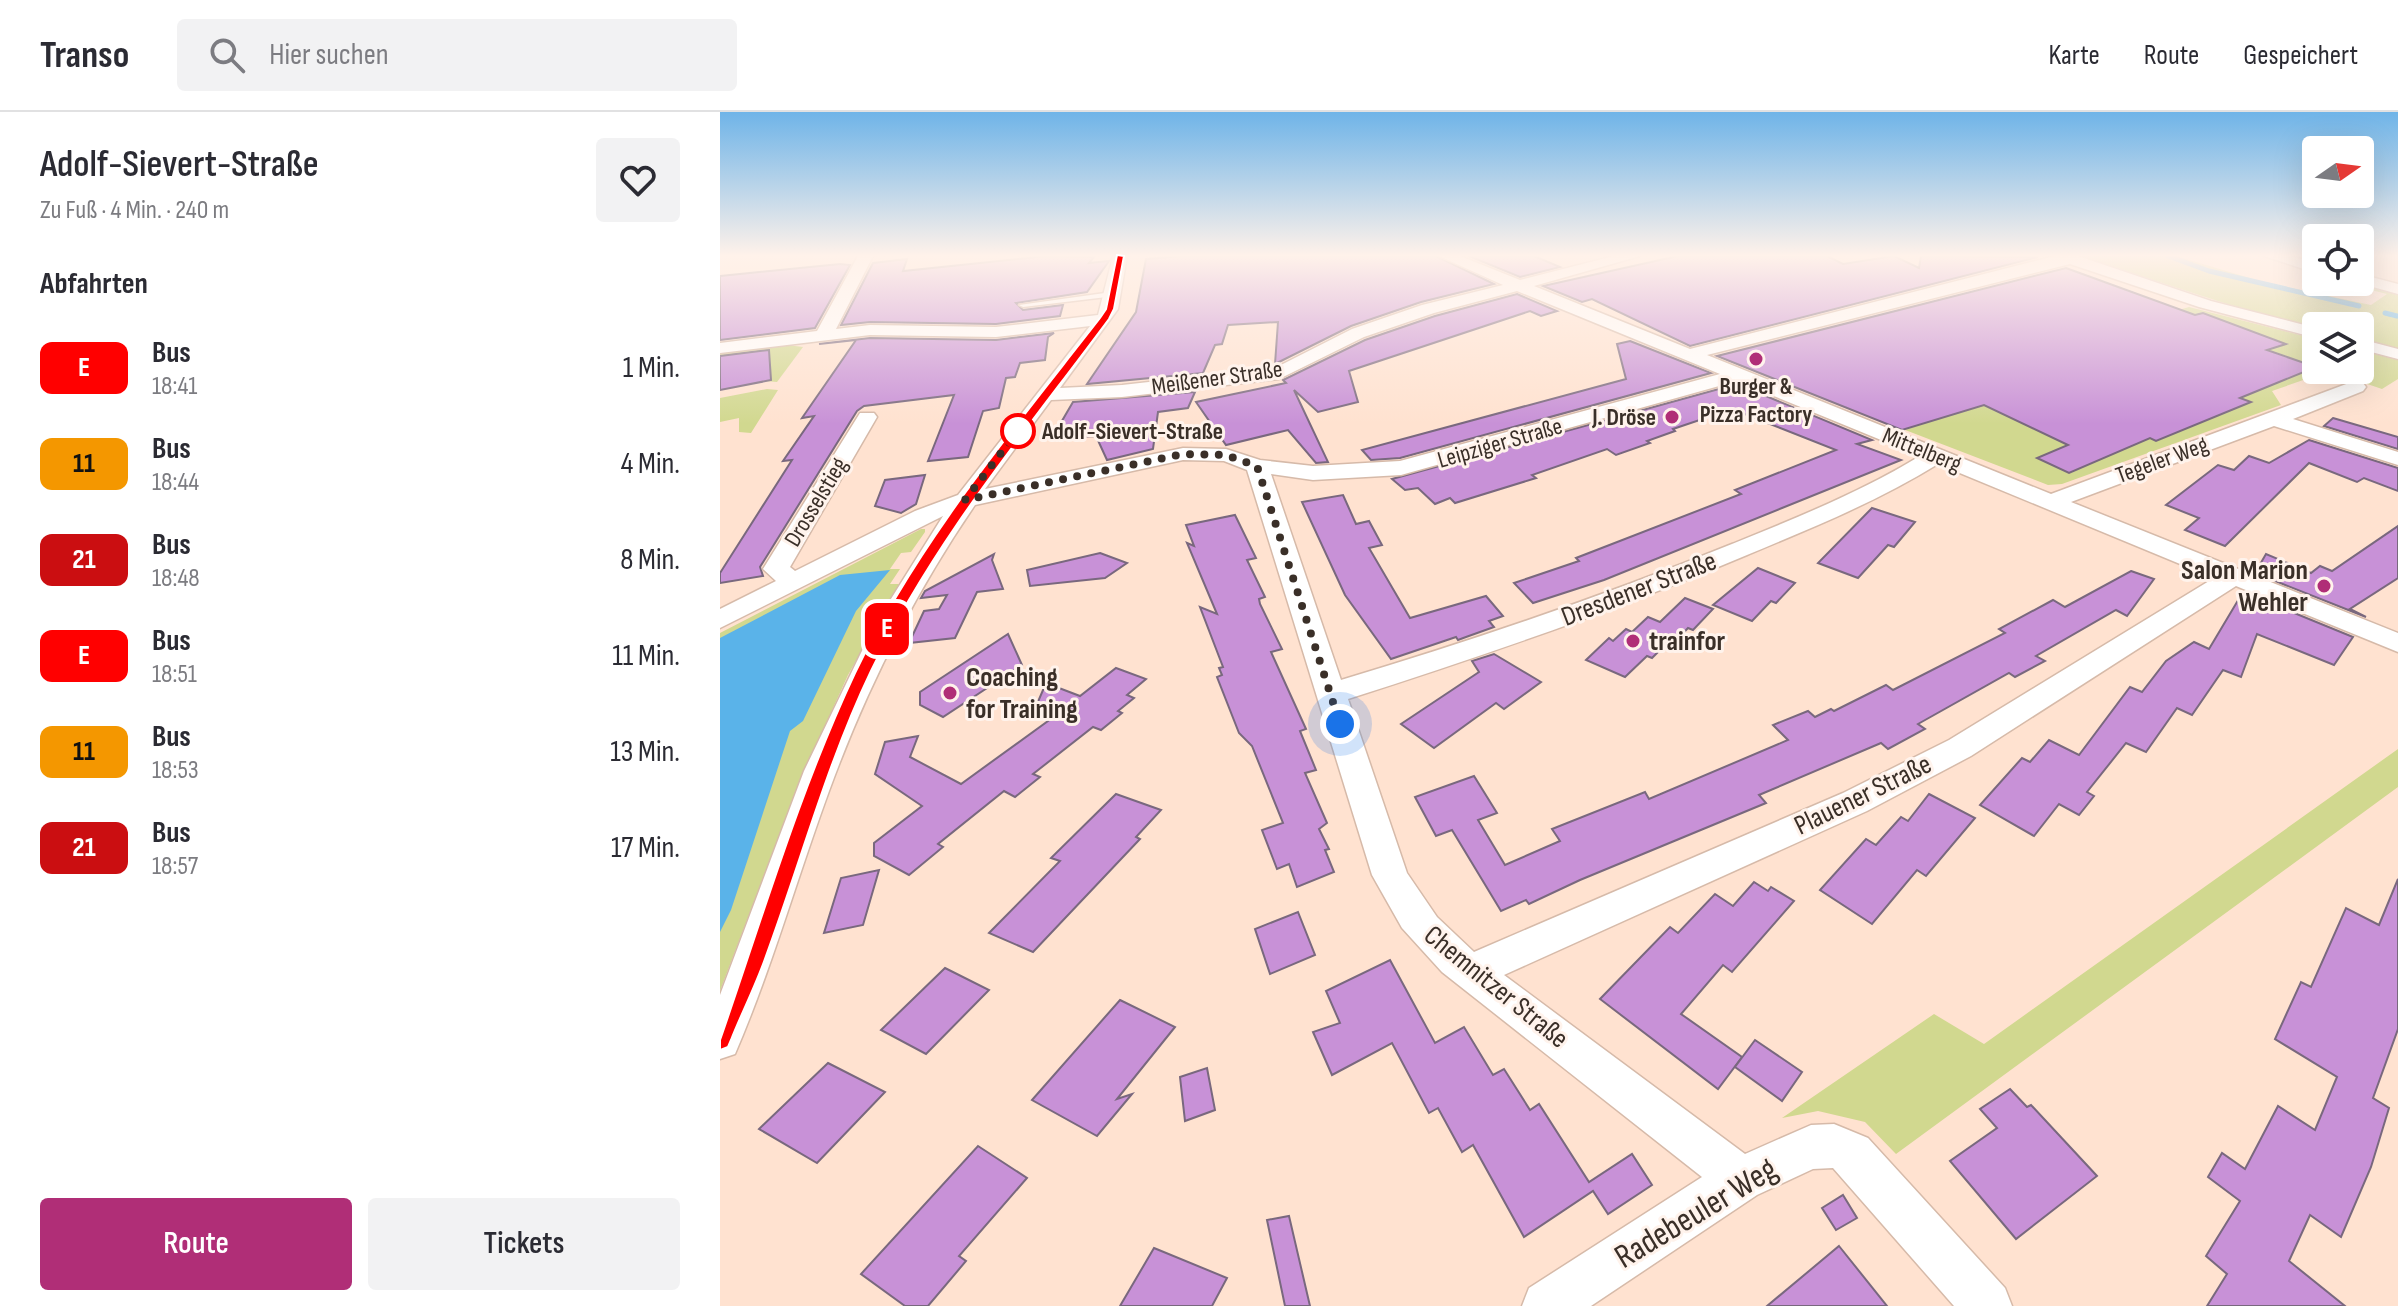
<!DOCTYPE html>
<html lang="de">
<head>
<meta charset="utf-8">
<style>
  body { margin:0; font-family:"Sofia Sans Condensed",sans-serif; background:#f2f2f3; color:#2b2b33; height:100vh; display:flex; flex-direction:column; font-size:30px; white-space:nowrap }
  * { box-sizing:border-box; margin:0 }
  p { font-size:26px; color:#7c7c81 }
  .icon { flex:none; width:44px; height:44px; fill:none; stroke:currentColor; stroke-width:2; stroke-linecap:round; stroke-linejoin:round }
  .map { position:relative; flex:1; overflow:hidden }
  .drawer { display:flex; flex-direction:column; background:#fff; width:720px }
  .drawer>* { flex:none }
  .badge { padding:0 16px; border-radius:12px; font-size:28px; line-height:52px }
  .needle { width:52px; rotate:76deg }
  .tools { position:absolute; left:1582px; top:24px; display:grid; gap:16px }
  .tools a { display:grid; place-items:center; width:72px; height:72px; border-radius:8px; background:#fff; box-shadow:0 8px 32px #0002; font-size:40px }
  .you { position:absolute; width:40px; height:40px; margin:-20px; border:6px solid #fff; border-radius:50%; background:#1a73e8; box-shadow:0 0 0 12px #1a73e833 }
  .map>.badge { position:absolute; translate:-50% -50%; box-shadow:0 0 0 4px #fff }
  h2 { padding:0 40px; font-size:30px; line-height:72px }
  .round { display:grid; place-items:center; flex:none; width:84px; height:84px; border-radius:8px; background:#f2f2f3 }
  .summary { display:flex; align-items:center; justify-content:space-between; height:136px; padding:0 40px }
  h1 { font-size:38px; font-weight:600; line-height:60px }
  .button { display:flex; gap:16px; margin-top:auto; padding:16px 40px }
  .button a { flex:1; height:92px; border-radius:8px; background:#b02e77; color:#fff; font-size:32px; font-weight:600; line-height:92px; text-align:center }
  .button a+a { background:#f2f2f3; color:#2b2b33 }
  ul { padding:0; list-style:none }
  li { display:flex; align-items:center; gap:24px; height:96px; padding:0 40px }
  li div { flex:1 }
  li b { display:block; font-size:30px }
  li em { font-style:normal }
  li .badge { min-width:88px; font-weight:700; text-align:center }
  header { display:flex; align-items:center; gap:48px; box-sizing:border-box; height:112px; padding:0 40px; background:#fff; border-bottom:2px solid #e1e1e2 }
  header strong { font-size:38px }
  nav { display:flex; gap:44px; margin-inline-start:auto; font-size:28px }
  .search { width:560px; height:72px; background:#f2f2f3; display:flex; align-items:center; gap:20px; box-sizing:border-box; padding:0 28px; border-radius:8px; color:#7c7c81; font-size:30px }
  main { display:flex; flex:1; min-height:0 }
  .map>svg:first-child { display:block }
</style>
</head>
<body>
<header>
<strong>Transo</strong>
<div class="search"><svg class="icon" aria-label="search" viewBox="0 0 24 24"><circle cx="10" cy="10" r="6"/><path d="M15 15l6 6"/></svg>Hier suchen</div>
<nav><a>Karte</a><a>Route</a><a>Gespeichert</a></nav>
</header>
<main>
<section class="drawer">
<div class="summary"><div><h1>Adolf-Sievert-Straße</h1><p>Zu Fuß · 4 Min. · 240 m</p></div><a class="round"><svg class="icon" aria-label="heart" viewBox="0 0 24 24"><path d="M12 20l-8-8c-3-5 5-10 8-4 3-6 11-1 8 4z"/></svg></a></div>
<h2>Abfahrten</h2>
<ul>
<li><span class="badge" style="background:#f00;color:#fff">E</span><div><b>Bus</b><p>18:41</p></div><em>1 Min.</em></li>
<li><span class="badge" style="background:#f49700;color:#111">11</span><div><b>Bus</b><p>18:44</p></div><em>4 Min.</em></li>
<li><span class="badge" style="background:#cb0e11;color:#fff">21</span><div><b>Bus</b><p>18:48</p></div><em>8 Min.</em></li>
<li><span class="badge" style="background:#f00;color:#fff">E</span><div><b>Bus</b><p>18:51</p></div><em>11 Min.</em></li>
<li><span class="badge" style="background:#f49700;color:#111">11</span><div><b>Bus</b><p>18:53</p></div><em>13 Min.</em></li>
<li><span class="badge" style="background:#cb0e11;color:#fff">21</span><div><b>Bus</b><p>18:57</p></div><em>17 Min.</em></li>
</ul>
<div class="button"><a>Route</a><a>Tickets</a></div>
</section>
<div class="map">
<svg width="1678" height="1194" viewBox="0 0 1678 1194">
  <rect width="100%" height="100%" fill="#ffe2d0"/>
  <g fill="#d1d88f">
    <polygon points="1359,144 1456,144 1543,170 1651,193 1667,182 1619,170 1640,170 1678,179 1678,239 1640,229 1640,214 1596,214 1596,217 1510,193"/>
    <polygon points="1469,195 1596,227 1596,258 1640,258 1640,238 1678,248 1678,267 1662,277 1609,259 1552,279 1561,293 1342,372 1328,373 1167,311 1177,308 1191,315 1223,305 1125,295"/>
    <polygon points="67,233 83,235 57,270 0,265 0,241"/>
    <polygon points="47,277 58,278 31,321 19,320 19,306 0,310 0,286"/>
    <polygon points="201,417 205,417 205,420 191,440 181,441 170,457 180,457 170,472 179,472 128,563 80,669 0,879 0,521"/>
    <polygon points="1678,637 1678,675 1176,1042 1145,1010 1098,999 1062,1006 1214,902 1264,932"/>
  </g>
  <polygon fill="#5ab3e9" points="170,458 136,499 83,609 70,619 11,798 0,820 0,526 120,463"/>
  <g fill="none" stroke-linecap="round" stroke-linejoin="round">
    <g stroke="#5ab3e9" stroke-width="5">
      <polyline points="1448,144 1489,159 1639,194"/>
      <polyline points="1665,201 1677,204"/>
    </g>
  </g>
  <g fill="#c891d7" stroke="#79687e" stroke-width="2">
    <polygon points="326,144 374,145 369,151 389,149 367,180 296,191 303,198 343,193 340,204 276,212 150,210 121,213 153,151 187,147 183,159"/>
    <polygon points="462,144 716,144 774,172 701,190 631,214 555,252 558,210 508,213 502,232 495,233 483,261 367,272 416,200 426,147"/>
    <polygon points="749,144 814,144 840,155 800,165"/>
    <polygon points="958,144 1107,144 1123,152 1174,144 1199,156 1201,144 1318,145 970,234 872,187 862,190 823,174"/>
    <polygon points="120,152 130,153 95,216 0,228 0,164"/>
    <polygon points="1346,156 1475,203 1483,201 1566,232 1547,238 1596,255 1520,286 1531,290 1436,329 1430,326 1349,361 1317,346 1348,333 1264,293 1182,318 997,244"/>
    <polygon points="797,182 837,199 821,204 810,199 629,259 638,290 598,300 574,278 608,350 596,351 568,318 506,333 476,290 566,271 563,268 645,228 715,204"/>
    <polygon points="334,221 328,225 325,248 300,251 295,265 286,266 279,296 263,299 248,345 208,349 234,283 144,294 137,299 40,455 43,464 0,471 0,461 72,348 63,349 94,304 82,306 136,228 99,232 150,226 276,228"/>
    <polygon points="910,229 991,261 680,346 651,348 642,338 906,267 897,232"/>
    <polygon points="49,238 51,268 0,278 0,244"/>
    <polygon points="1017,272 1152,328 1137,332 1181,348 884,468 813,491 794,471 859,449 856,446 1021,382 1015,378 1116,338 1012,297 953,317 955,319 927,329 930,331 896,343 887,337 812,363 816,366 735,391 730,386 715,392 698,376 685,378 672,367"/>
    <polygon points="475,280 468,296 438,300 433,337 387,348 376,324 332,326 353,290"/>
    <polygon points="1613,306 1678,325 1678,337 1604,314"/>
    <polygon points="1589,328 1678,356 1678,379 1644,366 1637,370 1589,351 1505,434 1465,418 1479,406 1446,393 1498,353 1514,358 1529,344 1549,351"/>
    <polygon points="205,363 196,392 181,401 155,394 165,368"/>
    <polygon points="623,383 636,412 649,409 662,433 649,436 690,506 766,484 783,504 769,509 774,515 746,525 738,528 736,525 671,547 625,483 582,390"/>
    <polygon points="1152,396 1195,410 1174,435 1168,433 1138,466 1098,451"/>
    <polygon points="515,403 536,446 527,448 545,485 539,487 540,492 562,537 551,540 586,617 580,619 596,658 585,661 607,711 599,717 609,737 605,738 614,760 577,775 569,752 557,757 542,718 563,711 532,634 519,621 497,565 502,563 499,556 503,555 480,495 497,502 467,431 474,434 466,413"/>
    <polygon points="1678,414 1678,466 1630,497 1646,505 1535,461 1546,442 1591,461 1600,454 1612,459"/>
    <polygon points="380,441 407,451 385,466 310,474 307,458"/>
    <polygon points="274,442 272,448 283,477 257,480 235,526 189,531 204,499 219,497 227,483 201,486 205,479"/>
    <polygon points="1038,456 1075,471 1056,491 1051,489 1032,509 993,493"/>
    <polygon points="1411,459 1434,467 1407,504 1396,498 1316,544 1325,549 1295,565 1289,561 1198,612 1205,617 1168,637 1161,631 1039,683 1046,691 860,768 809,792 806,788 781,799 732,718 716,724 695,685 754,664 777,701 758,708 785,753 840,729 832,717 925,680 929,687 1068,628 1053,613 1088,599 1095,605 1111,597 1114,599 1166,573 1173,578 1285,521 1279,517 1333,488 1345,495"/>
    <polygon points="1523,480 1633,525 1614,553 1537,522 1521,565 1503,558 1472,603 1457,596 1426,640 1406,631 1367,680 1374,684 1359,703 1339,692 1314,724 1260,693 1302,646 1310,650 1329,628 1359,643 1410,575 1422,580 1446,549 1474,530 1489,537"/>
    <polygon points="965,486 993,497 973,518 968,516 949,536 944,534 932,546 927,544 905,565 866,548 889,526 893,529 906,517 912,520 928,505 940,510"/>
    <polygon points="288,522 302,553 223,605 200,593 200,580"/>
    <polygon points="774,542 821,570 784,597 776,591 714,636 681,612 759,560 752,549"/>
    <polygon points="396,556 426,567 407,583 414,586 398,599 402,601 381,618 373,615 313,662 320,665 295,685 284,679 218,732 223,735 189,763 154,744 154,731 202,694 155,662 165,630 198,624 190,645 241,672 339,601 317,592 326,571 360,584"/>
    <polygon points="396,682 441,698 416,725 420,727 313,840 269,821 340,749 331,746"/>
    <polygon points="1209,682 1255,706 1206,764 1197,758 1152,812 1100,778 1146,727 1156,733 1181,705 1188,709"/>
    <polygon points="159,758 143,813 104,821 121,766"/>
    <polygon points="1678,767 1678,917 1653,986 1669,996 1651,1055 1621,1125 1590,1103 1569,1149 1625,1194 1487,1194 1507,1162 1486,1144 1520,1089 1488,1065 1502,1041 1525,1057 1558,994 1595,1018 1617,965 1555,927 1581,870 1591,875 1626,796 1659,813"/>
    <polygon points="1034,770 1048,779 1051,775 1074,789 1012,860 1003,853 961,902 1022,945 998,977 880,887 950,815 958,821 995,782 1013,794"/>
    <polygon points="578,800 595,843 550,862 535,817"/>
    <polygon points="670,848 715,931 744,915 773,963 784,957 810,998 819,992 869,1070 912,1042 932,1073 888,1102 873,1079 804,1125 753,1033 742,1040 718,996 709,1001 672,931 612,963 593,920 620,911 606,879"/>
    <polygon points="225,856 269,878 206,942 161,918"/>
    <polygon points="400,888 455,915 397,987 412,982 377,1024 312,988"/>
    <polygon points="1035,928 1082,960 1062,989 1015,955"/>
    <polygon points="108,951 165,980 97,1051 39,1017"/>
    <polygon points="487,956 495,998 465,1009 460,965"/>
    <polygon points="1290,977 1307,995 1311,993 1377,1064 1296,1127 1230,1049 1277,1016 1260,997"/>
    <polygon points="258,1034 307,1066 239,1144 246,1149 208,1194 185,1194 141,1162"/>
    <polygon points="1123,1083 1137,1106 1116,1118 1102,1096"/>
    <polygon points="569,1104 590,1194 565,1194 547,1108"/>
    <polygon points="1119,1134 1167,1194 1047,1194"/>
    <polygon points="434,1136 507,1166 492,1194 400,1194"/>
  </g>
  <g fill="none" stroke-linecap="round" stroke-linejoin="round">
    <defs>
      <polygon id="lane" points="392,180 396,182 395,184 303,195 299,193"/>
      <g id="street">
        <path d="M138,144h15l-37,73 34,-4 126,2 102,-12 15,-59h14l-9,53 -58,79 62,-3 153,-17 77,-39 70,-24 81,-20 -64,-29h21l60,24 94,-24h26l-106,30 156,63 365,-93h23l133,45 105,27v10l-117,-31 -129,-43 -363,91 344,139 298,-111h14l3,4 -3,4 -70,28 105,33v13l-124,-39 -203,76 327,131v19l-162,-66 -265,170 -104,55 -363,164 241,179 66,-29 23,-1 34,14 137,150 7,18h-58l-121,-138 -20,1 -56,26 -166,111h-69l7,-18 173,-111 -260,-205 -40,-44 -30,-53 -125,-405 -23,-9 -41,-1 -208,45c-61,89 -109,185 -146,286 -32,87 -57,177 -94,263l-15,5v-64l84,-224 70,-145 69,-110 -223,112v-19l56,-28 -13,-12 97,-156h14l3,4 -87,150 5,4 120,-60 43,-16 132,-169 -94,11 -126,-2 -150,18v-10l97,-12zM797,179l203,83 -320,87 -87,5 -53,-6 -34,-11 -43,-1 -198,41 66,-89 71,-3 157,-18 85,-42 70,-24zM1017,269l183,75c-59,36 -124,62 -188,88 -128,52 -258,96 -391,136l-70,-206 42,6 88,-5zM1218,352l276,114 -265,162 -106,53 -369,159 -37,-35 -30,-44 -59,-174c135,-43 268,-89 399,-144 65,-27 131,-54 191,-91z"/>
        <polygon points="1544,144 1570,144 1596,151 1596,161"/>
        <polygon points="1640,162 1678,172 1678,182 1635,170 1640,170"/>
        <polygon points="1640,227 1678,237 1678,247 1640,237"/>
      </g>
    </defs>
    <use href="#lane" stroke="#d6baa9" stroke-width="3"/>
    <use href="#street" stroke="#d6baa9" stroke-width="3"/>
    <use href="#lane" fill="#fff" fill-rule="evenodd"/>
    <use href="#street" fill="#fff" fill-rule="evenodd"/>
  </g>
  <linearGradient id="sky" x2="0" y2="1"><stop stop-color="#6fb4e8"/><stop offset="0.46" stop-color="#fff2ea"/><stop offset="1" stop-color="#fff2ea" stop-opacity="0"/></linearGradient>
  <rect width="1678" height="312" fill="url(#sky)"/>
  <path fill="#f00" stroke="#fff" stroke-width="2" d="M397,143l7,1 -10,53 -5,10c-86,116 -175,221 -238,352 -44,92 -70,190 -105,285 -10,29 -24,56 -35,84l-3,7 -8,3v-10c42,-121 79,-248 135,-367 62,-130 157,-242 245,-355l6,-9z"/>
  <g fill="none" stroke-linecap="round" stroke-linejoin="round">
    <polyline stroke="#3a2f28" stroke-width="8" stroke-dasharray="0 14.4" points="298,319 245,388 463,342 506,343 537,354 620,612"/>
  </g>
  <g fill="#b02e77" stroke="#fff3ec" stroke-width="3">
    <circle cx="1036" cy="247" r="8"/>
    <circle cx="952" cy="305" r="8"/>
    <circle cx="1604" cy="474" r="8"/>
    <circle cx="913" cy="529" r="8"/>
    <circle cx="230" cy="581" r="8"/>
  </g>
  <circle fill="#fff" stroke="#f00" stroke-width="4" cx="298" cy="319" r="16"/>
  <g text-anchor="middle" dominant-baseline="central" stroke-width="6" stroke-linejoin="round" paint-order="stroke">
    <g font-size="24" fill="#3a2f28" stroke="#fff3ec">
      <text transform="translate(497 266) rotate(-8)">Meißener Straße</text>
      <text transform="translate(780 331) rotate(-16)">Leipziger Straße</text>
      <text transform="translate(1202 338) rotate(22)">Mittelberg</text>
      <text transform="translate(1442 348) rotate(-20)">Tegeler Weg</text>
      <text transform="translate(96 390) rotate(-59)">Drosselstieg</text>
    </g>
    <g font-size="24" font-weight="bold" fill="#3a2f28" stroke="#fff3ec">
      <text x="1036" y="274">Burger &amp;<tspan x="1036" dy="28">Pizza Factory</tspan></text>
      <text x="936" y="305" text-anchor="end">J. Dröse</text>
    </g>
    <g font-size="24" font-weight="bold" fill="#3a2f28" stroke="#fff3ec" text-anchor="start">
      <text x="322" y="319">Adolf-Sievert-Straße</text>
    </g>
    <g font-size="28" font-weight="bold" fill="#3a2f28" stroke="#fff3ec" text-anchor="start">
      <text x="1588" y="458" text-anchor="end">Salon Marion<tspan x="1588" dy="32">Wehler</tspan></text>
      <text x="929" y="529">trainfor</text>
      <text x="246" y="565">Coaching<tspan x="246" dy="32">for Training</tspan></text>
    </g>
    <g font-size="28" fill="#3a2f28" stroke="#fff3ec">
      <text transform="translate(919 477) rotate(-21)">Dresdener Straße</text>
      <text transform="translate(1143 683) rotate(-26)">Plauener Straße</text>
      <text transform="translate(776 875) rotate(39)">Chemnitzer Straße</text>
    </g>
    <g font-size="34" fill="#3a2f28" stroke="#fff3ec">
      <text transform="translate(976 1101) rotate(-31)">Radebeuler Weg</text>
    </g>
  </g>
</svg>
<div class="tools">
<a><svg class="needle" viewBox="-14 -14 28 28"><path d="M0-13l5 13h-10z" fill="#e53935"/><path d="M0 13l5-13h-10z" fill="#7c7c81"/></svg></a>
<a><svg class="icon" aria-label="locate" viewBox="0 0 24 24"><circle cx="12" cy="12" r="6"/><path d="M12 2v4M12 18v4M2 12h4M18 12h4"/></svg></a>
<a><svg class="icon" aria-label="layers" viewBox="0 0 24 24"><path d="M12 4l9 5-9 5-9-5zM3 14l9 5 9-5"/></svg></a>
</div>
<div class="you" style="left:620px;top:612px"></div>
<b class="badge" style="left:167px;top:517px;background:#f00;color:#fff">E</b>
</div>
</main>
</body>
</html>
